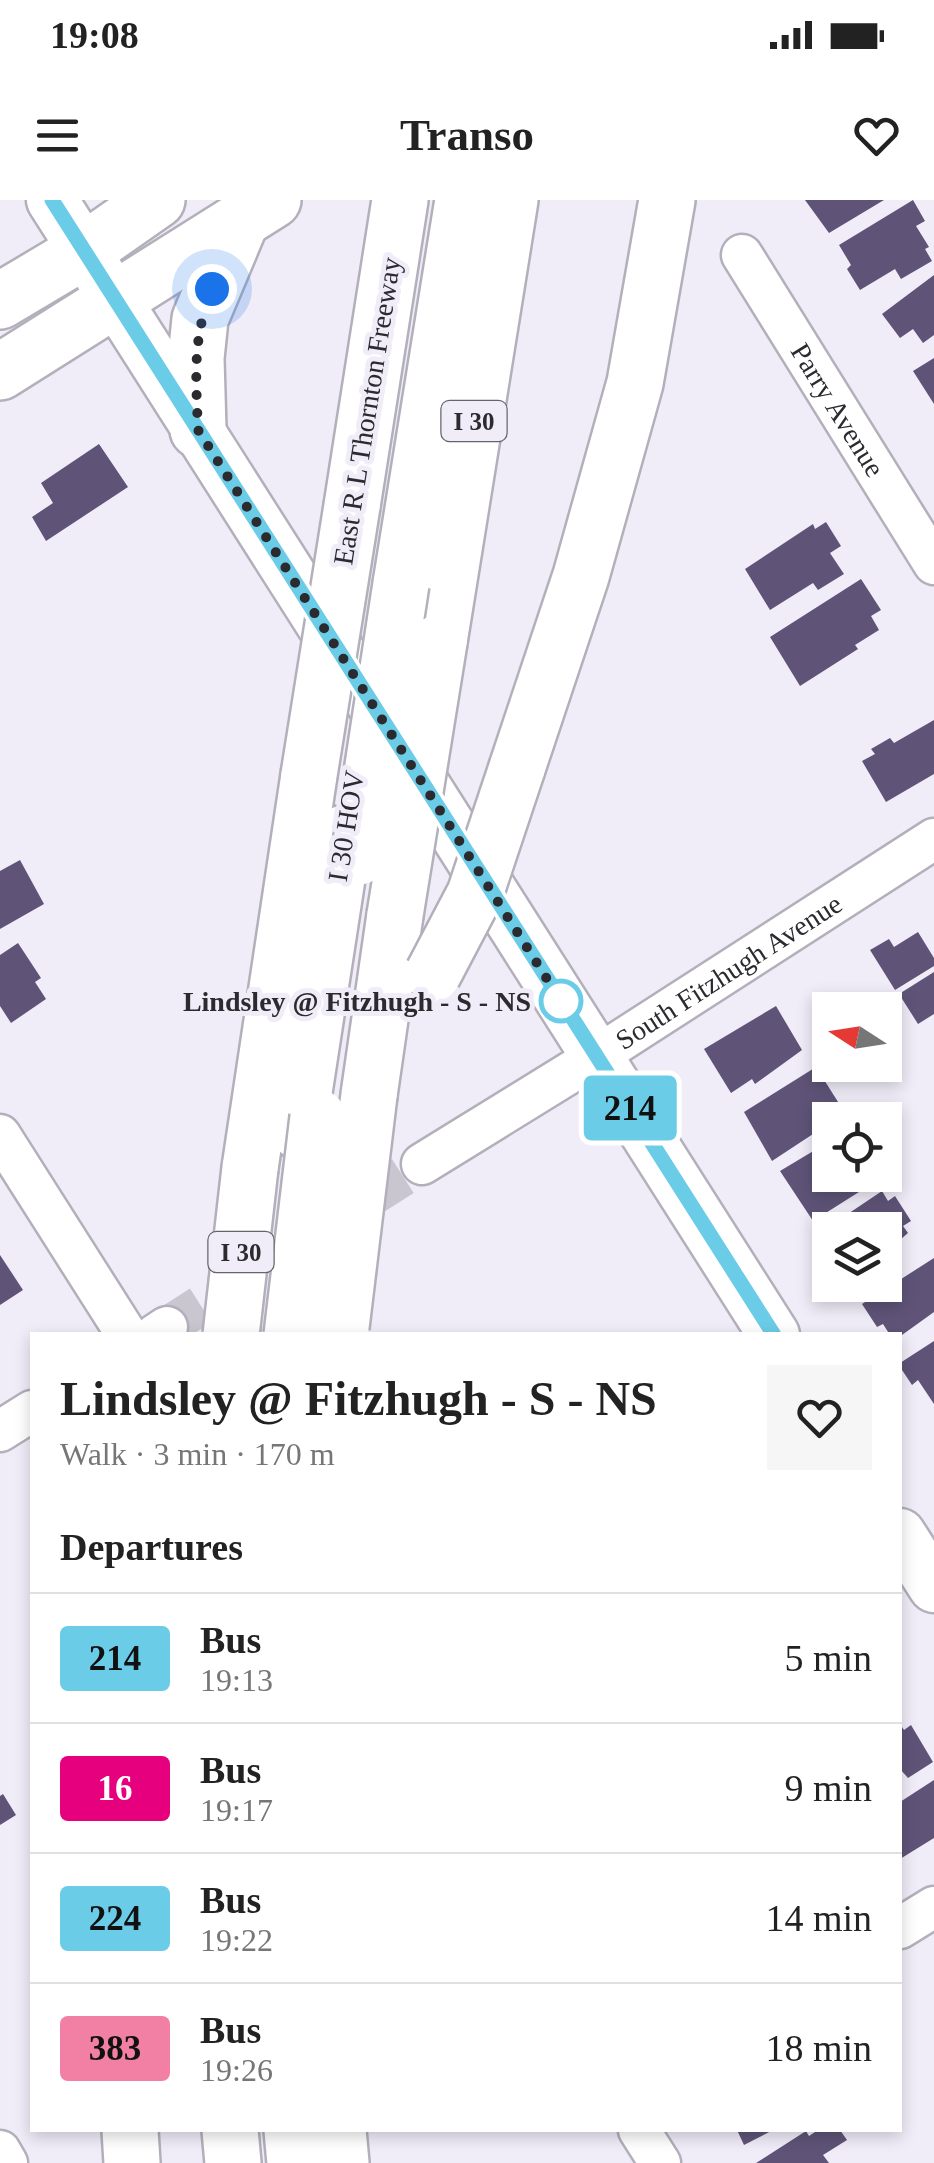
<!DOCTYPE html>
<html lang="en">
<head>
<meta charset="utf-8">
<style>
  body { margin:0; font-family:"Times New Roman",serif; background:#f6f6f6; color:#222; height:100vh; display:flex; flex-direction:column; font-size:38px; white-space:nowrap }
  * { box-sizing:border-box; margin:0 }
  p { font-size:32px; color:#767676 }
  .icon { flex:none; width:55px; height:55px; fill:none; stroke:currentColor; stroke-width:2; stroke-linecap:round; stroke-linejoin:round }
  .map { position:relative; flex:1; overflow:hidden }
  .drawer { position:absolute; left:30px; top:1132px; width:872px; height:800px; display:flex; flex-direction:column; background:#fff; border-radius:0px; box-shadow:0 5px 15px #0003 }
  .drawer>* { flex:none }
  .badge { padding:0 20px; border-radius:8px; font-size:35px; line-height:65px }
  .needle { width:65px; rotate:282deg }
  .controls { position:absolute; left:812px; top:792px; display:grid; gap:20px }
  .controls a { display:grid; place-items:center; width:90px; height:90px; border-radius:0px; background:#fff; box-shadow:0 5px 15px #0003; font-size:50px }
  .you { position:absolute; width:50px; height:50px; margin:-25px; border:8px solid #fff; border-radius:50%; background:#1a73e8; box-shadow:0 0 0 15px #1a73e833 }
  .map>.badge { position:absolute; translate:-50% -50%; box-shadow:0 0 0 5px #fff }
  h2 { padding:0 30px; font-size:38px; line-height:90px }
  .round { display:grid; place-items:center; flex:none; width:105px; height:105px; border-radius:0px; background:#f6f6f6 }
  .head { display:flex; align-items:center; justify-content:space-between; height:170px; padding:0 30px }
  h1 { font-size:48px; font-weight:600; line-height:75px }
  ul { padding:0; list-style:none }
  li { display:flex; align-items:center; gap:30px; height:130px; padding:0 30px; border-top:2px solid #e0e0e0 }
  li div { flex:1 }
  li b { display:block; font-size:38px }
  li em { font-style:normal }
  li .badge { min-width:110px; font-weight:700; text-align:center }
  .status { display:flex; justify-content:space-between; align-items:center; height:70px; padding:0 50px; background:#fff; direction:ltr }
  .status svg { height:28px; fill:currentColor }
  header { display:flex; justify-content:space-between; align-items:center; height:130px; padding:0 30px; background:#fff; font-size:45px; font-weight:600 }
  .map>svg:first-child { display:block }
</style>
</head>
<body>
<div class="status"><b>19:08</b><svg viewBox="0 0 49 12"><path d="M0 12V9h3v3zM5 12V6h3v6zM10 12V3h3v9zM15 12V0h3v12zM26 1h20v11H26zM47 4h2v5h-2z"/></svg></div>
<header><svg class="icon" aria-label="menu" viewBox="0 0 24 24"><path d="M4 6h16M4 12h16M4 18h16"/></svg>Transo<svg class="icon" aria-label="heart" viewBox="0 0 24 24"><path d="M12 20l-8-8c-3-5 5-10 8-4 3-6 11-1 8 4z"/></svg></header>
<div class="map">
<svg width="934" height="1963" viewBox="0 0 934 1963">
  <rect width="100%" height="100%" fill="#f0edf9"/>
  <g fill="#5f5478">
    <polygon points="805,0 884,0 829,33"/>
    <polygon points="913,0 925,21 916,26 929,47 925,49 932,61 901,79 895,69 860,90 847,69 851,65 839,45"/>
    <polygon points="934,75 934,135 923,143 913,129 900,138 882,114"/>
    <polygon points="934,158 934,204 913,171"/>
    <polygon points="99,244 128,287 46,341 32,317 53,303 41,283"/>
    <polygon points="826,322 841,346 830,353 844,374 818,390 813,383 770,410 745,369 813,324 815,329"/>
    <polygon points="861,379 881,410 871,416 879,430 855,445 858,449 800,486 770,437"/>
    <polygon points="934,520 934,574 886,602 862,561 875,554 871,549 890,538 894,543"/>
    <polygon points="20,660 44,704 0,729 0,671"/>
    <polygon points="918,732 934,758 934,766 895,790 870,750 889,739 894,747"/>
    <polygon points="18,743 41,778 35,782 46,799 11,823 0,806 0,755"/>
    <polygon points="934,772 934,814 918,824 899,794"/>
    <polygon points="776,806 802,850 755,884 752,879 731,893 704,849"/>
    <polygon points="816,867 845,913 772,961 744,912"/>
    <polygon points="830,941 830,975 886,975 813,1021 780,971"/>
    <polygon points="882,991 888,1001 895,996 911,1021 903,1026 908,1033 885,1053 885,1030 830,1030 830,1052 818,1034"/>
    <polygon points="0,1055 23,1090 0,1105"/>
    <polygon points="934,1058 934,1112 902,1135 890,1135 883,1124 877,1127 862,1104"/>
    <polygon points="934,1141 934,1204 918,1180 912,1185 900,1167 900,1163"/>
    <polygon points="900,1524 904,1530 911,1525 933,1562 908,1578 900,1569"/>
    <polygon points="934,1580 934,1638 900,1659 900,1602"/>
    <polygon points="3,1594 16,1615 0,1625 0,1596"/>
    <polygon points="737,1930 773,1930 744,1945"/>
    <polygon points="818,1930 840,1930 847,1940 823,1955 829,1963 756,1963 806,1931 809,1936"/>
  </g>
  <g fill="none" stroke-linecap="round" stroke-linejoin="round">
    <polyline stroke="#c9c6d0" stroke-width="40" stroke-dasharray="40 20" stroke-linecap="butt" points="167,1127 422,964"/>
    <defs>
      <g id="minor">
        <path id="s1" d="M742,55l192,309"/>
        <polyline points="0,935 127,1135"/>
        <path id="s2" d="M422,964l175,-108 337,-217"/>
        <polyline points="155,1135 167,1127"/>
        <polyline points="0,1231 32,1211"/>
        <polyline points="900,1728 934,1707"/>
        <polyline points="639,1930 660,1963"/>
        <polyline points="0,1951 7,1963"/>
      </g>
      <g id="tertiary">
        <polyline points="52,0 774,1135"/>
        <polyline points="900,1334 934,1387"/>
      </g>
      <g id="secondary">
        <polyline points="0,101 84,51 157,0"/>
        <polyline points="0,172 273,0"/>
        <polyline points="198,230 196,158 200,119 241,21"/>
      </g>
      <g id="motorway">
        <polyline points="352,306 400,0"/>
        <polyline points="401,384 463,0"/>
        <polyline points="439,442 510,0"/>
        <polyline points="517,568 581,376 635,183 667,0"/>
        <polyline points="369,895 395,715"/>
        <polyline points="298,931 344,633"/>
        <polyline points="250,968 309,575"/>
        <polyline points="130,1930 132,1963"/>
        <polyline points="230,1930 233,1963"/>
        <polyline points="292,1930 295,1963"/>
        <polyline points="338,1930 341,1963"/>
      </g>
    </defs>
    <use href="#minor" stroke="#b3b0bb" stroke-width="45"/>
    <use href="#tertiary" stroke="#b3b0bb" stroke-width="55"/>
    <use href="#secondary" stroke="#b3b0bb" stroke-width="60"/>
    <use href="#motorway" stroke="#b3b0bb" stroke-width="60"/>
    <use href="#minor" stroke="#fff" stroke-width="40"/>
    <use href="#tertiary" stroke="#fff" stroke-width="50"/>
    <use href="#secondary" stroke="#fff" stroke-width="55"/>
    <use href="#motorway" stroke="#fff" stroke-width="55"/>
    <defs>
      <g id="motorway-bridge">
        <polyline points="309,575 352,306"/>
        <polyline points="359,657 401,384"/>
        <polyline points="395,715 439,442"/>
        <polyline points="433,774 475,694 517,568"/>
        <polyline points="341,1127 369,895"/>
        <polyline points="231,1135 250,968"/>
        <polyline points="292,1135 318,917"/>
      </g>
    </defs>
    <use href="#motorway-bridge" stroke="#b3b0bb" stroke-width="60" stroke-linecap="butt"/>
    <use href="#motorway-bridge" stroke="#fff" stroke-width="55"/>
  </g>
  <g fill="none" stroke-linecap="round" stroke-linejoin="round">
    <defs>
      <polyline id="line" points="52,0 774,1135"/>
    </defs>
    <use href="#line" stroke="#fff" stroke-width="22"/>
    <use href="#line" stroke="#6bcce7" stroke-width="15"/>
    <path stroke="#2b2a2e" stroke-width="10" stroke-dasharray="0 18" d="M212,89c-20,50 -16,88 -14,141l363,571"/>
  </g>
  <circle fill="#fff" stroke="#6bcce7" stroke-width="5" cx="561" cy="801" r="20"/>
  <g text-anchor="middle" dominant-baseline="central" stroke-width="10" stroke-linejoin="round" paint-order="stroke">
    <g fill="#f0edf9" stroke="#66646b" stroke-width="2.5">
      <rect x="441.5" y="201" width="65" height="40" rx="8"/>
      <rect x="208.5" y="1032" width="65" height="40" rx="8"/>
    </g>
    <g font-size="25" font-weight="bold" fill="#2b2a2e">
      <text x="474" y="221">I 30</text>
      <text x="241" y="1052">I 30</text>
    </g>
    <g font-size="28" fill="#2b2a2e" stroke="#f0edf9">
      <text stroke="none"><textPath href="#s1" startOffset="182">Parry Avenue</textPath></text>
      <text transform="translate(367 211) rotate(-81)">East R L Thornton Freeway</text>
      <text transform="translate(346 626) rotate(-81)">I 30 HOV</text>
      <text stroke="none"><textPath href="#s2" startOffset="362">South Fitzhugh Avenue</textPath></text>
    </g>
    <g font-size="28" font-weight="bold" fill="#2b2a2e" stroke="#f0edf9" text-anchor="end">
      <text x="531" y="801">Lindsley @ Fitzhugh - S - NS</text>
    </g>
  </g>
</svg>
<div class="controls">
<a><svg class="needle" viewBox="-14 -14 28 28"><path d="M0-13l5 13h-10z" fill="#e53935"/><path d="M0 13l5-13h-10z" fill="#767676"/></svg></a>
<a><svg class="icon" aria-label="locate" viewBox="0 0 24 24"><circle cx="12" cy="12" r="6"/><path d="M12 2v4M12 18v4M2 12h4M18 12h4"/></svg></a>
<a><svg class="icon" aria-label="layers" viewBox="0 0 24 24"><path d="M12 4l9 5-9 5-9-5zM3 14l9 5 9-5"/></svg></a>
</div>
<div class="you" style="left:212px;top:89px"></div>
<b class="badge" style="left:630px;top:908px;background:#6bcce7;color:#111">214</b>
<section class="drawer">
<div class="head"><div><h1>Lindsley @ Fitzhugh - S - NS</h1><p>Walk · 3 min · 170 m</p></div><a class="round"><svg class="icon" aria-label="heart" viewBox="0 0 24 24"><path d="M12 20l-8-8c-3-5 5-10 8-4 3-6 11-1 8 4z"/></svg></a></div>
<h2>Departures</h2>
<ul>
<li><span class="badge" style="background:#6bcce7;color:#111">214</span><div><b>Bus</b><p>19:13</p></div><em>5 min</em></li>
<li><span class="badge" style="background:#e6007e;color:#fff">16</span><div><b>Bus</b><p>19:17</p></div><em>9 min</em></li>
<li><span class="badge" style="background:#6bcce7;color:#111">224</span><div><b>Bus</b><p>19:22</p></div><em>14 min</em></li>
<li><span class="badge" style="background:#f280a4;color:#111">383</span><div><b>Bus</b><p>19:26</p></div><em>18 min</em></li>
</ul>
</section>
</div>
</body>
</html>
